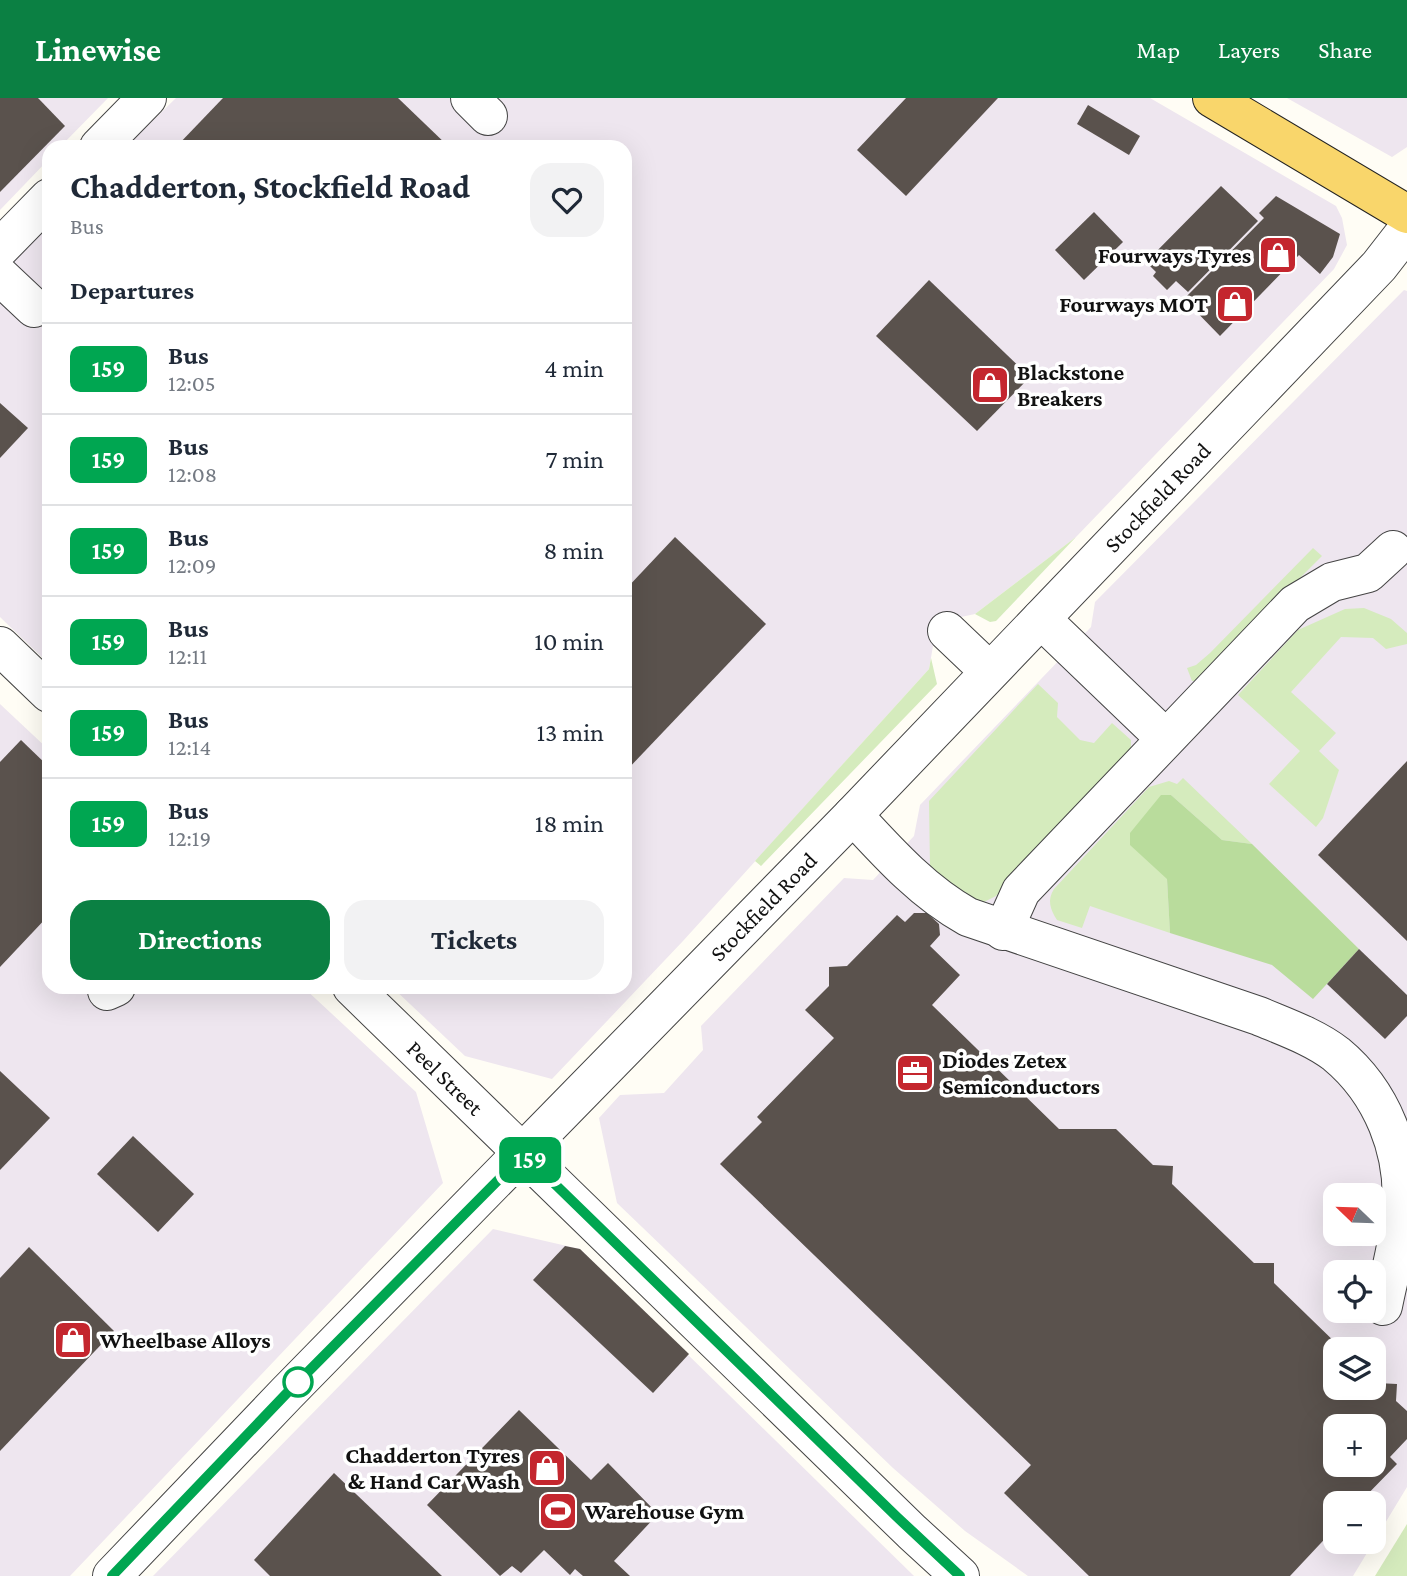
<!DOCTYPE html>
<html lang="en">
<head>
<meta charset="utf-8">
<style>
  body { margin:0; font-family:"Crimson Pro",serif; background:#f2f2f3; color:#1f2937; height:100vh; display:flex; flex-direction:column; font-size:26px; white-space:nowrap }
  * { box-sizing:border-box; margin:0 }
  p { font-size:23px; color:#747a83 }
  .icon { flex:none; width:38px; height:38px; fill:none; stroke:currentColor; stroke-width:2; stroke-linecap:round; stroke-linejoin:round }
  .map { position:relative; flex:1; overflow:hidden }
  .side { position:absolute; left:42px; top:42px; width:590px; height:854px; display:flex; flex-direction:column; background:#fff; border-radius:21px; box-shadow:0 7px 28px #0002 }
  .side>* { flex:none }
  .badge { padding:0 14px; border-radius:10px; font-size:24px; line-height:46px }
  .needle { width:46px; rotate:293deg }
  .controls { position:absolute; left:1323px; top:1085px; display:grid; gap:14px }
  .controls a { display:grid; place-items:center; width:63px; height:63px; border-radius:14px; background:#fff; box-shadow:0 7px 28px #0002; font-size:35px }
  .map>.badge { position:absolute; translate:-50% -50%; box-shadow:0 0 0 4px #fff }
  h2 { padding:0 28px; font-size:26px; line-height:63px }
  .round { display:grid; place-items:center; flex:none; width:74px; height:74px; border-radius:21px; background:#f2f2f3 }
  .headline { display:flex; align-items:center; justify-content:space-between; height:119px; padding:0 28px }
  h1 { font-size:33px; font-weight:700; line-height:52px }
  .action { display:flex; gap:14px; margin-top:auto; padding:14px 28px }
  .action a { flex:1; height:80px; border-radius:21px; background:#0b8043; color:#fff; font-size:28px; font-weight:700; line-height:80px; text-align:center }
  .action a+a { background:#f2f2f3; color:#1f2937 }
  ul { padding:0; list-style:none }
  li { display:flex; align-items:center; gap:21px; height:91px; padding:0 28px; border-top:2px solid #e0e1e3 }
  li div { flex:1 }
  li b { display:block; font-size:26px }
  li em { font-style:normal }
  li .badge { min-width:77px; font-weight:700; text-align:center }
  header { display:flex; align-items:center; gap:42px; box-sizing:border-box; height:98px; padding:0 35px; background:#0b8043; color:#fff }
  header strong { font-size:33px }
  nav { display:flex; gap:38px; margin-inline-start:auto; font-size:24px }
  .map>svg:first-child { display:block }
</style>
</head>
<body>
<header>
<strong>Linewise</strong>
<nav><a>Map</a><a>Layers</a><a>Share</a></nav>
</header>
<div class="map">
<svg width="1407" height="1478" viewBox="0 0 1407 1478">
  <rect width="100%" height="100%" fill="#fffdf5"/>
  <g fill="#eee6ef" fill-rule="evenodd">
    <polygon points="0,0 108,0 60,49 49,49 49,61 0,112"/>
    <polygon points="176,0 1150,0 1336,108 1342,120 1347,147 1334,171 1076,439 975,516 961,519 933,548 929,571 683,843 552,981 465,958 392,889 625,889 625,49 126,49"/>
    <polygon points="1287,0 1407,0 1407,49 1392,59"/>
    <polygon points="49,126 49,566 0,519 0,174"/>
    <path d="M1404,192l3,1v1196l-54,89h-325l-63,-45 -72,-63 -276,-265 -18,-85 21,-23 44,-2 39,-43 -2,-24 143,-148 29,2 41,-44 6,-31 171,-178 4,-25zM1335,1097h39v39h-39zM1335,1174h39v39h-39zM1335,1251h39v39h-39zM1335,1328h39v39h-39zM1335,1405h39v39h-39z"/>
    <polygon points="0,606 49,652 49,889 303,889 416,994 443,1085 70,1478 0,1478"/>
    <polygon points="493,1131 580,1151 914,1478 153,1478"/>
  </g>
  <g fill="#d5ebbd">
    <polygon points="1076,439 996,523 990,524 975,516"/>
    <polygon points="1313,450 1322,458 1197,583 1192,583 1187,570 1196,567 1210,555"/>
    <polygon points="1364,510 1391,521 1407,535 1407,546 1386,551 1373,540 1341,539 1291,594 1336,635 1319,653 1339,672 1323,720 1316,729 1269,686 1300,653 1238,597 1298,532 1345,511"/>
    <polygon points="931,560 937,586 761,768 755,763 929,571"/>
    <polygon points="1038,586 1058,605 1057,619 1080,642 1094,645 1112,625 1131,642 1131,651 1126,662 996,798 984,804 972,804 930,770 929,703"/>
    <path d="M1183,680l69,66 -30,-4 -51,-45 -4,84 3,54 -80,-27 -8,22 -25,-8c-7,-11 -10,-20 -3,-31l95,-102 20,-6 8,3z"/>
    <polygon points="1407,1426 1407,1478 1375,1478"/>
  </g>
  <polygon fill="#b9dc9c" points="1161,697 1171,697 1222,742 1252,746 1359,851 1313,901 1272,867 1170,835 1167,781 1130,747 1130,735"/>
  <g fill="#5a524d" fill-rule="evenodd">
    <polygon points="0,0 38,0 65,28 0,94"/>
    <polygon points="223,0 398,0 449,49 176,49"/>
    <polygon points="906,0 998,0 906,98 857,52"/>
    <polygon points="1088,7 1140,38 1129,57 1077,26"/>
    <polygon points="1221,88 1258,123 1188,194 1176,183 1167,192 1153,178 1156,174 1146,164"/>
    <polygon points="1276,98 1340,136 1333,159 1320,176 1299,157 1220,238 1184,201 1264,120 1259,115"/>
    <polygon points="1094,114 1123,144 1084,182 1055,152"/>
    <polygon points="929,182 1030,279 977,333 876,238"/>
    <polygon points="0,305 28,330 0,360"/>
    <polygon points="675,439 766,526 625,674 625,492"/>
    <polygon points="21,642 49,669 49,817 0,869 0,664"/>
    <polygon points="1407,663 1407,843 1318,757"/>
    <path d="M914,815h13l12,11 1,11 -10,11 30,29 -28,30 127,124h57l37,36 20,1 -1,18 82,79h20v20l68,66h-7v39h39v-8l3,3 20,1 -1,17 11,10v28l-17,18 7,7 -38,39h-24v25l-45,48h-201l-85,-83 27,-28 -311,-301 42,-42 -5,-5 77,-79 -29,-28 24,-24v-19l18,-1 50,-51 8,7zM1335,1328h39v39h-39z"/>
    <polygon points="1359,851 1407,897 1407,918 1385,941 1327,886"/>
    <polygon points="0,973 50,1020 0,1072"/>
    <polygon points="133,1038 194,1096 158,1134 97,1076"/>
    <polygon points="565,1148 580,1151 689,1256 653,1295 533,1182"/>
    <polygon points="29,1149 114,1233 0,1353 0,1180"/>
    <polygon points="519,1312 591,1382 608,1365 658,1416 614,1463 630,1478 583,1478 575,1471 570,1477 544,1452 521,1475 512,1468 500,1478 427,1407"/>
    <polygon points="334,1375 442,1478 270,1478 254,1462"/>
  </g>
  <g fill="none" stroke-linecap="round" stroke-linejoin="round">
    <defs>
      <g id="minor">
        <polyline points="470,0 488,18"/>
        <polyline points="99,49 147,0"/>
        <polyline points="0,150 49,100"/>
        <polyline points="0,178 34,210"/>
        <polyline points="1041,521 1165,640"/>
        <polyline points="947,533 989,573"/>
        <polyline points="0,548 49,595"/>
        <path d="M853,717c35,38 70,77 115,102l291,99c26,11 55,21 77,38 46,38 70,98 65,157 -2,32 -12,64 -18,95"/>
        <polyline points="1003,833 1021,793 1295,506 1332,484 1368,475 1393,452"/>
        <path id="s1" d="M352,889l560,545 48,44"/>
        <polyline points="107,893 116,889"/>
        <path id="s2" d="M112,1478l174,-182 567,-579 526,-549 28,-36"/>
      </g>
      <polyline id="major" points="1212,0 1407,116"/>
    </defs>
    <use href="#minor" stroke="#444" stroke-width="40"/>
    <use href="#major" stroke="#222" stroke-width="40"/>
    <use href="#minor" stroke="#fff" stroke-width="38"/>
    <use href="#major" stroke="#f9d66b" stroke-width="38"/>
  </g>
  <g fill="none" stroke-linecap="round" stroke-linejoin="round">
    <defs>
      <polyline id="line" points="112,1478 286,1296 524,1056 897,1419 960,1478"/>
    </defs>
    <use href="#line" stroke="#fff" stroke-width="16"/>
    <use href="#line" stroke="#00a651" stroke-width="10"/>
  </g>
  <defs>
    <symbol id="shop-square" viewBox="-11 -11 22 22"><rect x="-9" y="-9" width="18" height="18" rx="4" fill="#c4262e" stroke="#fff"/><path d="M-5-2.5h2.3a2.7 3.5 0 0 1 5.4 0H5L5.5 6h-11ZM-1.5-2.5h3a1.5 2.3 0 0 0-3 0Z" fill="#fff"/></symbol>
    <symbol id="office-square" viewBox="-11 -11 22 22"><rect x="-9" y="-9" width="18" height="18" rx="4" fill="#c4262e" stroke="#fff"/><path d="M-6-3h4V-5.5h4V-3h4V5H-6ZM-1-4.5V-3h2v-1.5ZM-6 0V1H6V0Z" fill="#fff"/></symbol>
    <symbol id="stadium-square" viewBox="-11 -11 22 22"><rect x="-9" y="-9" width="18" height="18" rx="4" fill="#c4262e" stroke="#fff"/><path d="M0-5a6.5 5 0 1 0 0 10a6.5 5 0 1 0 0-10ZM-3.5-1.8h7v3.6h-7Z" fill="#fff"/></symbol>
  </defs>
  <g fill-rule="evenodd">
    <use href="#shop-square" x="1256" y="135" width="44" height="44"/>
    <use href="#shop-square" x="1213" y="184" width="44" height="44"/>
    <use href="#shop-square" x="968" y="265" width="44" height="44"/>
    <use href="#office-square" x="893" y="953" width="44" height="44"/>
    <use href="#shop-square" x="51" y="1220" width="44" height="44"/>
    <use href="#shop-square" x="525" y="1348" width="44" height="44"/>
    <use href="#stadium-square" x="536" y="1391" width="44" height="44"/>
  </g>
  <circle fill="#fff" stroke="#00a651" stroke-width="3.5" cx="298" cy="1284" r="14"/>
  <g text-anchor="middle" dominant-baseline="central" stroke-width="7" stroke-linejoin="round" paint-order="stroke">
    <g font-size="23" font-weight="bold" fill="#111" stroke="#fff" text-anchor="start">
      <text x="1251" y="157" text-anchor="end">Fourways Tyres</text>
      <text x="1208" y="206" text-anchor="end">Fourways MOT</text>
      <text x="1017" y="274">Blackstone<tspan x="1017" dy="26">Breakers</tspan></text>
      <text x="942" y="962">Diodes Zetex<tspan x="942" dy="26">Semiconductors</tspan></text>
      <text x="100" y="1242">Wheelbase Alloys</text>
      <text x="520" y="1357" text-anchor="end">Chadderton Tyres<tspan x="520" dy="26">&amp; Hand Car Wash</tspan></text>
      <text x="585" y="1413">Warehouse Gym</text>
    </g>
    <g font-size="23" fill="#111" stroke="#fff">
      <text stroke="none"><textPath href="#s2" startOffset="1502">Stockfield Road</textPath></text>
      <text stroke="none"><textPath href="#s2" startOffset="934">Stockfield Road</textPath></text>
      <text stroke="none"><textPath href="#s1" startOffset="130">Peel Street</textPath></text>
    </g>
  </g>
</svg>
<div class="controls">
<a><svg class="needle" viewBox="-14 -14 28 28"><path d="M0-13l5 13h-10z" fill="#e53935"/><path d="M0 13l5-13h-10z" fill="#747a83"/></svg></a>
<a><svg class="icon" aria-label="locate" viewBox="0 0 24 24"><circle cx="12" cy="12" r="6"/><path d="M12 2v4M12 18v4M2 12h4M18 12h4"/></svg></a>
<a><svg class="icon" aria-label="layers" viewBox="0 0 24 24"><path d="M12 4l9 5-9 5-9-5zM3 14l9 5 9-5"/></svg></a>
<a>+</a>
<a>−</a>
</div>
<b class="badge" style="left:530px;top:1062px;background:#00a651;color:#fff">159</b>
<section class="side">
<div class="headline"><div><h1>Chadderton, Stockfield Road</h1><p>Bus</p></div><a class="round"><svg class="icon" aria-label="heart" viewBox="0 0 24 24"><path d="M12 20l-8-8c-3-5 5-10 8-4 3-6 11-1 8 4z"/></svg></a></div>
<h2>Departures</h2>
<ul>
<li><span class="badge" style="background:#00a651;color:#fff">159</span><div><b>Bus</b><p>12:05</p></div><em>4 min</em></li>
<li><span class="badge" style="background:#00a651;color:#fff">159</span><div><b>Bus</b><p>12:08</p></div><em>7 min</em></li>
<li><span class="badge" style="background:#00a651;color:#fff">159</span><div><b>Bus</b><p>12:09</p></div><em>8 min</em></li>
<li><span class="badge" style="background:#00a651;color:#fff">159</span><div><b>Bus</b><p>12:11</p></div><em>10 min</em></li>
<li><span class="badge" style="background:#00a651;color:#fff">159</span><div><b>Bus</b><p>12:14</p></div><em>13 min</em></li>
<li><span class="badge" style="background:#00a651;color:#fff">159</span><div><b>Bus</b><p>12:19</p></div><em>18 min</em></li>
</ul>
<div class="action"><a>Directions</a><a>Tickets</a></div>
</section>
</div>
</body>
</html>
